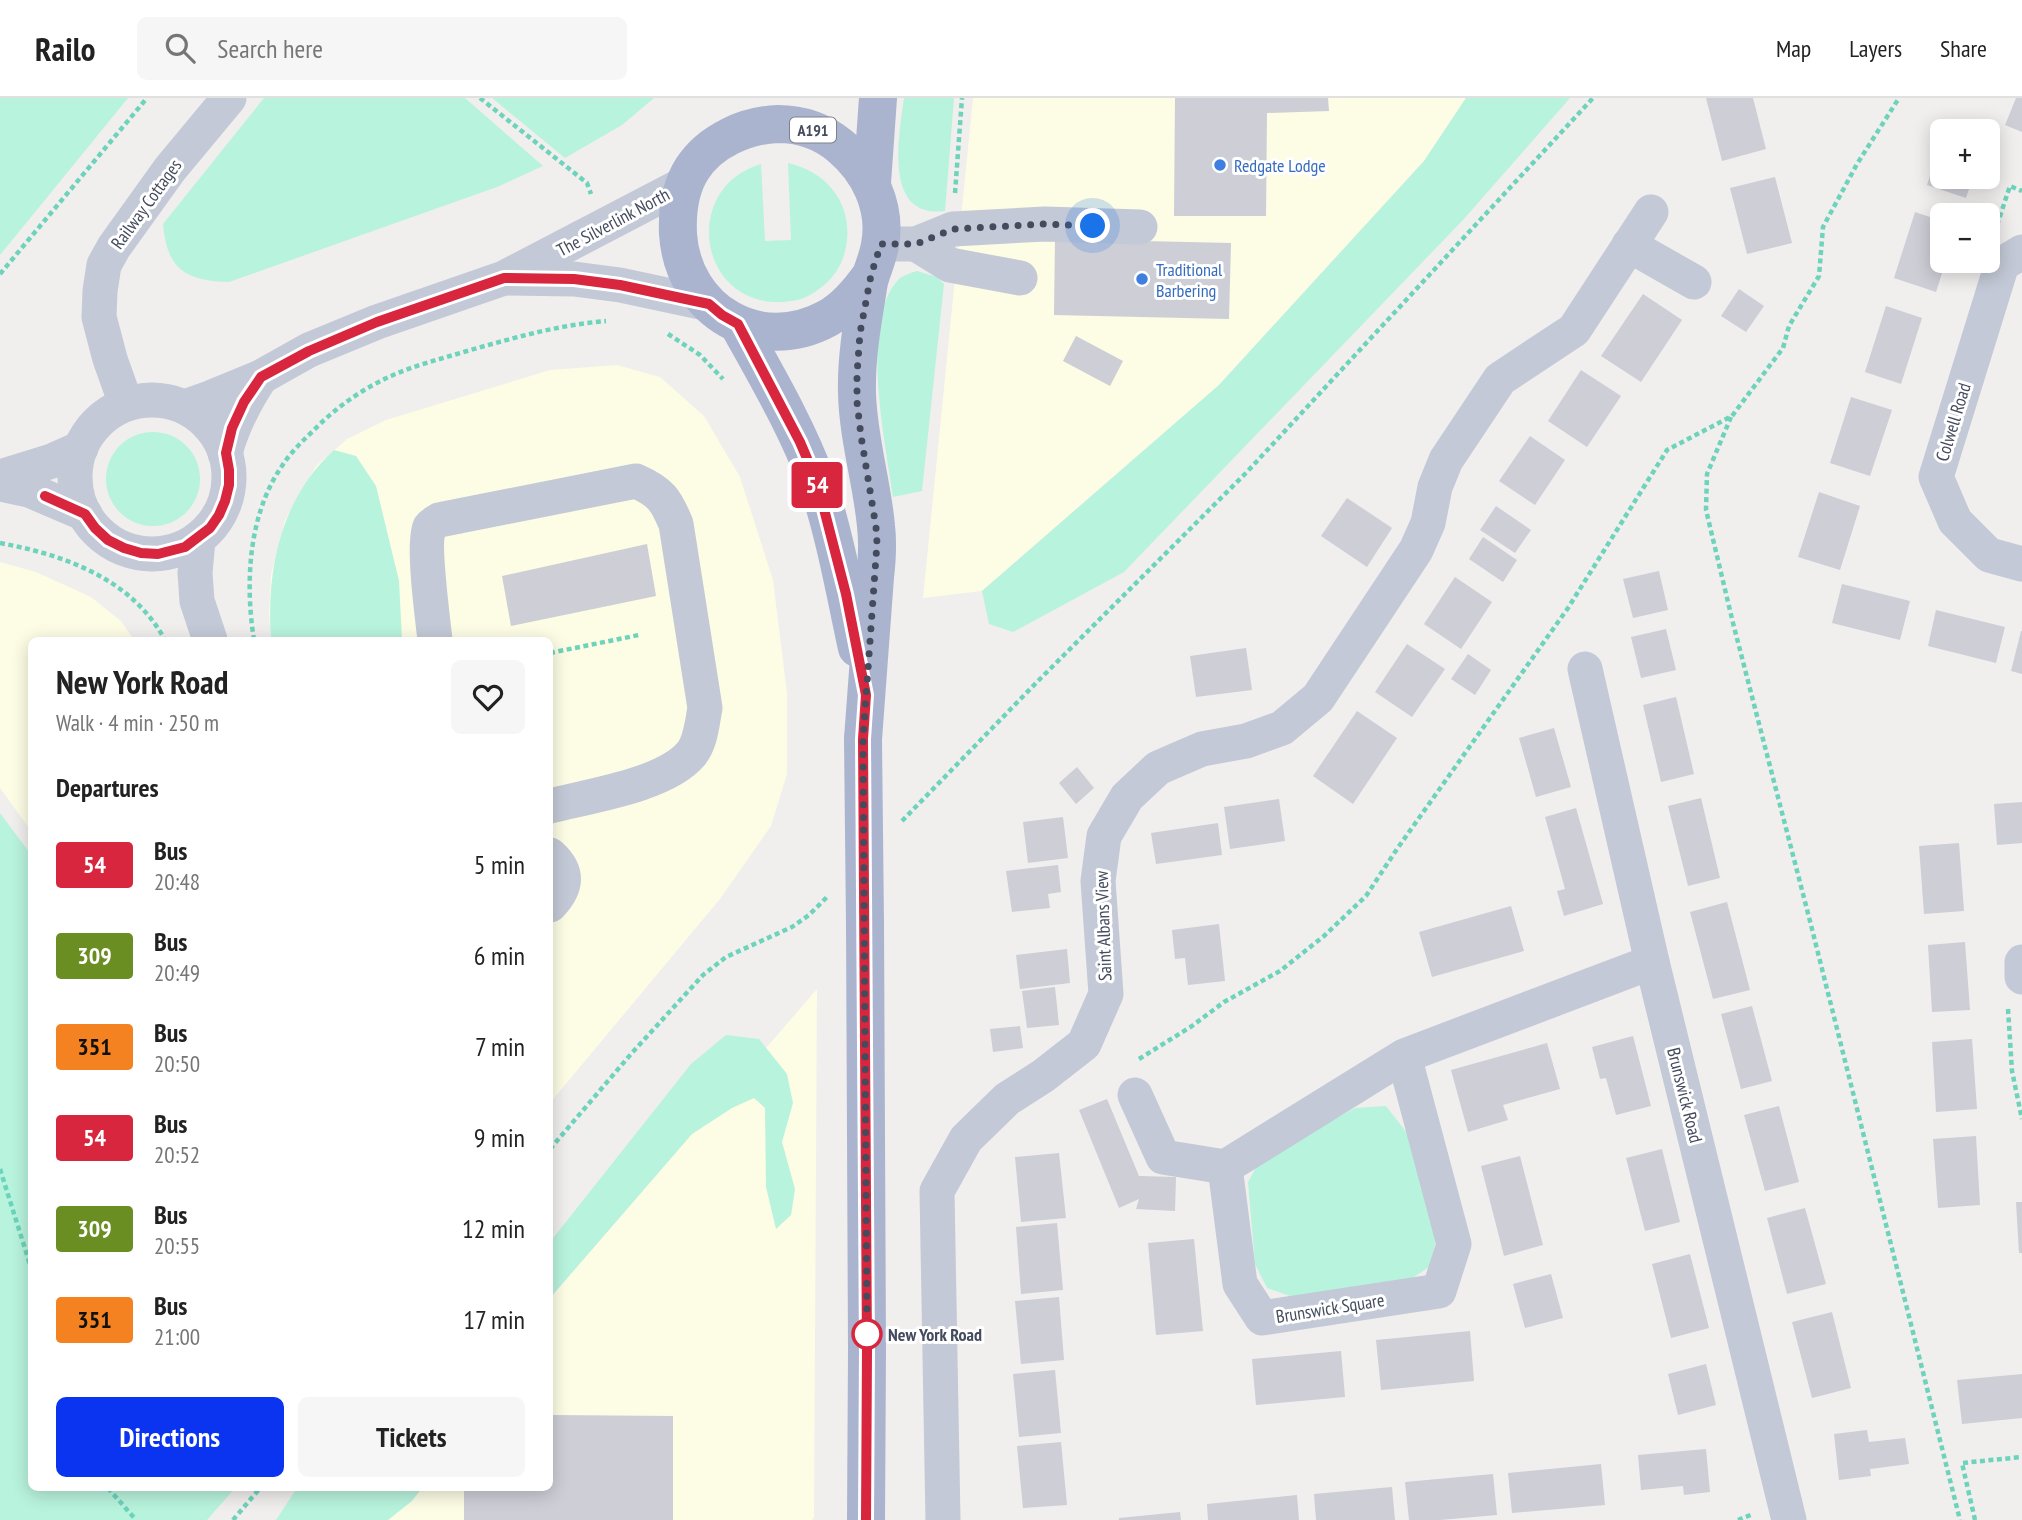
<!DOCTYPE html>
<html lang="en">
<head>
<meta charset="utf-8">
<style>
  body { margin:0; font-family:"PT Sans Narrow",sans-serif; background:#f6f6f6; color:#222; height:100vh; display:flex; flex-direction:column; font-size:26px; white-space:nowrap }
  * { box-sizing:border-box; margin:0 }
  p { font-size:23px; color:#767676 }
  .icon { flex:none; width:38px; height:38px; fill:none; stroke:currentColor; stroke-width:2; stroke-linecap:round; stroke-linejoin:round }
  .map { position:relative; flex:1; overflow:hidden }
  .details { position:absolute; left:28px; top:539px; width:525px; height:854px; display:flex; flex-direction:column; background:#fff; border-radius:10px; box-shadow:0 4px 18px #0003 }
  .details>* { flex:none }
  .badge { padding:0 14px; border-radius:5px; font-size:24px; line-height:46px }
  .buttons { position:absolute; left:1930px; top:21px; display:grid; gap:14px }
  .buttons a { display:grid; place-items:center; width:70px; height:70px; border-radius:10px; background:#fff; box-shadow:0 4px 18px #0003; font-size:35px }
  .you { position:absolute; width:35px; height:35px; margin:-18px; border:5px solid #fff; border-radius:50%; background:#1a73e8; box-shadow:0 0 0 10px #1a73e833 }
  .map>.badge { position:absolute; translate:-50% -50%; box-shadow:0 0 0 4px #fff }
  h2 { padding:0 28px; font-size:26px; line-height:63px }
  .round { display:grid; place-items:center; flex:none; width:74px; height:74px; border-radius:10px; background:#f6f6f6 }
  .headline { display:flex; align-items:center; justify-content:space-between; height:119px; padding:0 28px }
  h1 { font-size:33px; font-weight:600; line-height:52px }
  .button { display:flex; gap:14px; margin-top:auto; padding:14px 28px }
  .button a { flex:1; height:80px; border-radius:10px; background:#0a34ef; color:#fff; font-size:28px; font-weight:600; line-height:80px; text-align:center }
  .button a+a { background:#f6f6f6; color:#222 }
  ul { padding:0; list-style:none }
  li { display:flex; align-items:center; gap:21px; height:91px; padding:0 28px }
  li div { flex:1 }
  li b { display:block; font-size:26px }
  li em { font-style:normal }
  li .badge { min-width:77px; font-weight:700; text-align:center }
  header { display:flex; align-items:center; gap:42px; box-sizing:border-box; height:98px; padding:0 35px; background:#fff; border-bottom:2px solid #e0e0e0 }
  header strong { font-size:33px }
  nav { display:flex; gap:38px; margin-inline-start:auto; font-size:24px }
  .search { width:490px; height:63px; background:#f6f6f6; display:flex; align-items:center; gap:18px; box-sizing:border-box; padding:0 24px; border-radius:10px; color:#767676; font-size:26px }
  .map>svg:first-child { display:block }
</style>
</head>
<body>
<header>
<strong>Railo</strong>
<div class="search"><svg class="icon" aria-label="search" viewBox="0 0 24 24"><circle cx="10" cy="10" r="6"/><path d="M15 15l6 6"/></svg>Search here</div>
<nav><a>Map</a><a>Layers</a><a>Share</a></nav>
</header>
<div class="map">
<svg width="2022" height="1422" viewBox="0 0 2022 1422">
  <rect width="100%" height="100%" fill="#f1eeee"/>
  <g fill="#fdfce5">
    <polygon points="973,0 1466,0 1424,63 1219,287 982,493 923,500"/>
    <polygon points="617,267 660,279 704,318 740,379 773,482 787,595 787,676 771,728 720,801 550,1005 550,542 271,542 269,516 271,477 285,422 316,368 347,341 386,322 550,272"/>
    <polygon points="0,464 36,474 91,499 121,523 134,542 32,542 31,733 0,690"/>
    <polygon points="817,891 814,1419 812,1422 358,1422 386,1390 550,1390 550,1200"/>
  </g>
  <g fill="#b8f3dd">
    <polygon points="0,0 128,0 0,157"/>
    <path d="M264,0h201l78,68 -46,21 -268,95c-44,-1 -62,-13 -66,-58z"/>
    <polygon points="492,0 654,0 622,27 565,60"/>
    <path d="M904,0h50l-9,113c-62,8 -46,-75 -41,-113z"/>
    <polygon points="1466,0 1570,0 1463,122 1124,474 1013,534 989,526 982,493 1219,287 1424,63"/>
    <path d="M788,65c44,10 69,48 56,92 -5,18 -19,31 -34,40 -9,5 -20,7 -31,7 -82,1 -97,-115 -18,-138l4,77 26,-1z"/>
    <path d="M917,173l20,6 7,7 -22,207 -29,6c-7,-53 -34,-175 5,-217 5,-5 13,-7 19,-9z"/>
    <circle cx="153" cy="381" r="47"/>
    <path d="M334,352l22,6 20,30 23,95 3,59h-131c-5,-69 9,-141 63,-190z"/>
    <polygon points="0,715 32,758 32,1390 235,1390 207,1422 0,1422"/>
    <polygon points="726,937 759,941 787,976 793,1005 782,1044 795,1091 791,1117 776,1131 766,1089 765,1010 754,1000 732,1010 692,1036 550,1200 550,1144 691,966"/>
    <polygon points="1386,1008 1407,1035 1436,1142 1429,1169 1408,1183 1290,1198 1267,1190 1255,1166 1248,1084 1260,1062 1355,1010"/>
    <polygon points="297,1390 422,1390 412,1403 388,1422 276,1422"/>
  </g>
  <g fill="#cdced6">
    <polygon points="1175,0 1328,0 1329,13 1267,15 1266,118 1174,118"/>
    <polygon points="1706,0 1753,0 1766,51 1722,63"/>
    <polygon points="2016,0 2022,0 2022,34 2005,27"/>
    <polygon points="1947,23 1976,33 1944,33"/>
    <polygon points="1942,39 1942,79 1973,79 1966,100 1927,87"/>
    <polygon points="1775,79 1792,145 1747,156 1730,90"/>
    <polygon points="1915,114 1942,123 1942,163 1946,163 1936,194 1894,180"/>
    <polygon points="1055,141 1231,145 1229,221 1054,217"/>
    <polygon points="1739,191 1764,208 1746,234 1721,218"/>
    <polygon points="1643,196 1682,222 1641,284 1601,258"/>
    <polygon points="1886,208 1922,220 1901,286 1865,274"/>
    <polygon points="1076,238 1123,263 1110,288 1063,263"/>
    <polygon points="1581,272 1621,298 1587,349 1548,323"/>
    <polygon points="1851,299 1892,312 1870,378 1830,365"/>
    <polygon points="1530,338 1565,362 1535,407 1499,383"/>
    <polygon points="1819,394 1860,408 1840,472 1798,459"/>
    <polygon points="1347,400 1392,430 1367,469 1321,438"/>
    <polygon points="1496,408 1531,432 1515,455 1480,432"/>
    <polygon points="1483,439 1517,462 1503,484 1469,461"/>
    <polygon points="647,446 656,498 511,528 502,478"/>
    <polygon points="1659,473 1668,512 1633,520 1623,481"/>
    <polygon points="1455,479 1492,504 1461,551 1424,526"/>
    <polygon points="1842,486 1910,503 1900,542 1832,525"/>
    <polygon points="1936,512 2005,529 1996,565 1928,548"/>
    <polygon points="1666,531 1676,572 1641,580 1631,539"/>
    <polygon points="2021,533 2022,533 2022,576 2011,573"/>
    <polygon points="1407,546 1445,571 1412,619 1375,594"/>
    <polygon points="1246,550 1252,592 1196,599 1190,558"/>
    <polygon points="1468,556 1491,572 1475,597 1451,581"/>
    <polygon points="1676,599 1694,676 1661,684 1643,607"/>
    <polygon points="1357,613 1397,640 1353,706 1313,678"/>
    <polygon points="1554,630 1571,689 1536,699 1519,640"/>
    <polygon points="1077,669 1094,690 1076,706 1059,685"/>
    <polygon points="1701,700 1720,780 1688,788 1668,708"/>
    <polygon points="1279,701 1285,743 1230,751 1224,709"/>
    <polygon points="2022,704 2022,745 1997,747 1994,706"/>
    <polygon points="1576,710 1603,806 1564,818 1557,793 1565,791 1545,719"/>
    <polygon points="1063,719 1068,760 1028,765 1023,724"/>
    <polygon points="1218,725 1222,757 1156,766 1151,735"/>
    <polygon points="1959,745 1964,813 1924,816 1919,748"/>
    <polygon points="1058,767 1061,794 1048,796 1050,810 1012,814 1006,773"/>
    <polygon points="1727,804 1750,892 1713,901 1690,814"/>
    <polygon points="1511,808 1524,853 1432,879 1419,834"/>
    <polygon points="1219,826 1225,883 1188,887 1185,860 1175,861 1172,832"/>
    <polygon points="1965,844 1970,912 1932,914 1928,847"/>
    <polygon points="1067,851 1070,885 1020,891 1016,857"/>
    <polygon points="1055,889 1059,927 1027,930 1022,893"/>
    <polygon points="1752,908 1772,983 1741,991 1721,916"/>
    <polygon points="1020,928 1023,950 993,954 990,931"/>
    <polygon points="1633,938 1651,1008 1616,1017 1606,980 1600,981 1592,949"/>
    <polygon points="1972,941 1977,1011 1936,1014 1932,944"/>
    <polygon points="1547,945 1560,991 1503,1007 1508,1022 1468,1034 1451,972"/>
    <polygon points="1107,1001 1139,1078 1176,1079 1175,1113 1136,1111 1139,1101 1119,1110 1079,1012"/>
    <polygon points="1779,1008 1799,1084 1765,1093 1744,1017"/>
    <polygon points="1976,1038 1980,1107 1938,1110 1933,1041"/>
    <polygon points="1662,1051 1680,1124 1645,1133 1626,1060"/>
    <polygon points="1059,1055 1066,1120 1021,1124 1015,1059"/>
    <polygon points="1520,1058 1543,1147 1504,1158 1481,1068"/>
    <polygon points="2016,1104 2022,1104 2022,1155 2019,1155"/>
    <polygon points="1805,1110 1826,1186 1787,1196 1767,1120"/>
    <polygon points="1057,1125 1063,1192 1021,1196 1016,1129"/>
    <polygon points="1194,1141 1203,1233 1156,1237 1148,1145"/>
    <polygon points="1690,1156 1709,1230 1671,1240 1652,1166"/>
    <polygon points="1551,1176 1563,1220 1525,1230 1513,1186"/>
    <polygon points="1059,1199 1064,1262 1021,1266 1015,1203"/>
    <polygon points="1832,1214 1851,1290 1812,1300 1792,1224"/>
    <polygon points="1470,1233 1474,1283 1381,1292 1376,1242"/>
    <polygon points="1341,1253 1345,1299 1256,1307 1252,1261"/>
    <polygon points="1706,1266 1716,1307 1678,1317 1668,1276"/>
    <polygon points="1055,1272 1061,1335 1019,1339 1013,1276"/>
    <polygon points="2022,1276 2022,1320 1962,1326 1957,1282"/>
    <polygon points="550,1317 673,1318 673,1422 464,1422 464,1392 523,1392 523,1390 550,1390"/>
    <polygon points="1867,1332 1869,1344 1905,1340 1909,1366 1870,1371 1871,1378 1839,1382 1834,1336"/>
    <polygon points="1061,1344 1067,1407 1023,1410 1017,1348"/>
    <polygon points="1706,1351 1710,1394 1684,1397 1683,1388 1641,1392 1638,1357"/>
    <polygon points="1601,1366 1605,1407 1512,1415 1508,1375"/>
    <polygon points="1493,1376 1497,1417 1440,1422 1409,1422 1405,1384"/>
    <polygon points="1392,1389 1395,1422 1316,1422 1314,1396"/>
    <polygon points="1297,1397 1299,1422 1208,1422 1207,1406"/>
    <polygon points="1180,1414 1181,1422 1119,1422 1119,1420"/>
  </g>
  <g fill="none" stroke-linecap="round" stroke-linejoin="round">
    <g stroke="#6dd3bb" stroke-width="4.5" stroke-dasharray="5 3.5" stroke-linecap="butt">
      <polyline points="480,0 587,85 591,96"/>
      <polyline points="955,95 962,0"/>
      <polyline points="1997,127 2010,88 2022,93"/>
      <polyline points="0,176 147,0"/>
      <polyline points="668,236 700,257 723,281"/>
      <polyline points="1731,319 1707,376 1706,412 1733,525 1811,827 1960,1422"/>
      <path d="M0,445c65,12 132,36 165,97"/>
      <path d="M254,542c-9,-56 -6,-125 28,-174 10,-16 25,-29 39,-43 20,-19 45,-36 70,-47 24,-11 50,-17 76,-25 46,-13 91,-26 139,-30"/>
      <polyline points="550,555 639,537"/>
      <polyline points="902,723 1036,585 1246,375 1593,0"/>
      <polyline points="2008,911 2012,973 2022,1021"/>
      <polyline points="1139,961 1192,928 1224,904 1280,873 1324,838 1366,798 1397,751 1568,510 1667,352 1732,318 1783,250 1789,228 1819,178 1823,129 1857,66 1899,0"/>
      <polyline points="550,1051 631,956 703,877 726,859 792,829 809,817 827,799"/>
      <polyline points="0,1071 32,1173"/>
      <polyline points="108,1390 136,1422"/>
      <polyline points="233,1422 260,1390"/>
      <polyline points="1738,1422 1753,1416"/>
      <polyline points="1975,1422 1962,1365 2022,1359"/>
    </g>
    <g stroke="#c3c9d6" stroke-width="35">
      <polyline points="881,146 916,146 953,131 1045,126 1140,129"/>
      <polyline points="916,146 950,167 1020,180"/>
      <polyline points="1629,147 1694,184"/>
      <polyline points="2022,154 2002,166 1936,379 1955,423 1989,457 2022,466"/>
      <polyline points="508,180 574,181 620,187 709,206"/>
      <circle cx="152" cy="379" r="77"/>
      <polyline points="126,306 110,261 99,219 100,193 104,167 114,149 170,71 229,0"/>
      <polyline points="185,309 210,300 261,279 309,252 377,224 504,180 684,86"/>
      <path d="M225,355c8,-29 20,-52 36,-76"/>
      <polyline points="0,379 52,363 81,350"/>
      <polyline points="0,386 29,392 85,416"/>
      <polyline points="198,441 195,475 197,503 210,542"/>
      <path d="M435,542c-2,-19 -13,-99 -5,-113 2,-3 6,-5 9,-7l197,-39c25,11 30,19 40,43l29,184c-3,15 -4,34 -14,46 -26,31 -102,42 -141,52"/>
      <polyline points="1585,571 1652,864 1789,1422"/>
      <path d="M550,757c19,17 17,32 0,50"/>
      <polyline points="2022,864 2022,879"/>
      <polyline points="1404,958 1225,1069 1240,1186 1262,1220 1439,1193 1454,1146 1404,958 1652,864"/>
      <polyline points="1135,997 1163,1059 1225,1069"/>
      <polyline points="943,1422 937,1093 966,1041 1007,1001 1043,978 1084,946 1106,896 1098,783 1104,738 1127,699 1158,670 1202,651 1246,643 1282,630 1318,600 1416,452 1428,425 1435,389 1446,362 1500,281 1574,232 1651,114"/>
    </g>
    <g stroke="#abb4cf" stroke-width="38">
      <polyline points="872,85 878,0"/>
      <path d="M738,226c28,51 59,103 79,158 18,53 28,111 40,166"/>
      <path d="M863,641c4,-54 8,-108 12,-162 2,-17 3,-34 1,-51 -4,-44 -18,-88 -19,-133 -1,-37 6,-74 12,-111 3,-12 9,-24 11,-37 7,-38 -11,-75 -40,-99 -17,-14 -39,-22 -62,-22 -32,1 -68,17 -86,45 -12,19 -15,43 -14,65 5,77 81,122 150,84 18,-10 31,-26 43,-43"/>
      <polyline points="865,826 867,1252 866,1422"/>
    </g>
    <polyline stroke="#abb4cf" stroke-width="38" points="863,641 865,826"/>
  </g>
  <g fill="none" stroke-linecap="round" stroke-linejoin="round">
    <defs>
      <polyline id="line" points="45,398 85,416 95,430 108,442 124,450 141,455 158,456 185,449 210,430 219,417 225,403 229,387 229,372 226,355 232,330 244,304 261,279 309,253 377,224 504,180 574,181 620,187 709,206 722,217 738,226 800,344 817,384 846,496 866,597 863,641 867,1252 866,1422"/>
    </defs>
    <use href="#line" stroke="#fff" stroke-width="16"/>
    <use href="#line" stroke="#d7263d" stroke-width="10"/>
    <polyline stroke="#444b5d" stroke-width="7" stroke-dasharray="0 12.6" points="867,1236 863,641 877,445 876,429 861,338 857,304 857,276 860,235 871,177 881,146 916,146 953,131 1045,126 1093,128"/>
  </g>
  <g fill="#3f7fe0" stroke="#fff" stroke-width="2.5">
    <circle cx="1220" cy="67" r="7"/>
    <circle cx="1142" cy="181" r="7"/>
  </g>
  <circle fill="#fff" stroke="#d7263d" stroke-width="3.5" cx="867" cy="1236" r="14"/>
  <g text-anchor="middle" dominant-baseline="central" stroke-width="6" stroke-linejoin="round" paint-order="stroke">
    <rect fill="#fff" stroke="#7c818e" stroke-width="2" x="790" y="19.5" width="46" height="25" rx="5"/>
    <g font-size="16" font-weight="bold" fill="#444b5d">
      <text x="813" y="32">A191</text>
    </g>
    <g font-size="18" fill="#366cbe" stroke="#fff" text-anchor="start">
      <text x="1234" y="67">Redgate Lodge</text>
      <text x="1156" y="171">Traditional<tspan x="1156" dy="21">Barbering</tspan></text>
    </g>
    <g font-size="18" fill="#444b5d" stroke="#fff">
      <text transform="translate(146 106) rotate(-54)">Railway Cottages</text>
      <text transform="translate(613 124) rotate(-28)">The Silverlink North</text>
      <text transform="translate(1953 324) rotate(-73)">Colwell Road</text>
      <text transform="translate(1103 828) rotate(-92)">Saint Albans View</text>
      <text transform="translate(1685 997) rotate(76)">Brunswick Road</text>
      <text transform="translate(1330 1210) rotate(-9)">Brunswick Square</text>
    </g>
    <g font-size="18" font-weight="bold" fill="#444b5d" stroke="#fff" text-anchor="start">
      <text x="888" y="1236">New York Road</text>
    </g>
  </g>
</svg>
<div class="buttons">
<a>+</a>
<a>−</a>
</div>
<div class="you" style="left:1093px;top:128px"></div>
<b class="badge" style="left:817px;top:387px;background:#d7263d;color:#fff">54</b>
<section class="details">
<div class="headline"><div><h1>New York Road</h1><p>Walk · 4 min · 250 m</p></div><a class="round"><svg class="icon" aria-label="heart" viewBox="0 0 24 24"><path d="M12 20l-8-8c-3-5 5-10 8-4 3-6 11-1 8 4z"/></svg></a></div>
<h2>Departures</h2>
<ul>
<li><span class="badge" style="background:#d7263d;color:#fff">54</span><div><b>Bus</b><p>20:48</p></div><em>5 min</em></li>
<li><span class="badge" style="background:#6b8e23;color:#fff">309</span><div><b>Bus</b><p>20:49</p></div><em>6 min</em></li>
<li><span class="badge" style="background:#f58220;color:#111">351</span><div><b>Bus</b><p>20:50</p></div><em>7 min</em></li>
<li><span class="badge" style="background:#d7263d;color:#fff">54</span><div><b>Bus</b><p>20:52</p></div><em>9 min</em></li>
<li><span class="badge" style="background:#6b8e23;color:#fff">309</span><div><b>Bus</b><p>20:55</p></div><em>12 min</em></li>
<li><span class="badge" style="background:#f58220;color:#111">351</span><div><b>Bus</b><p>21:00</p></div><em>17 min</em></li>
</ul>
<div class="button"><a>Directions</a><a>Tickets</a></div>
</section>
</div>
</body>
</html>
